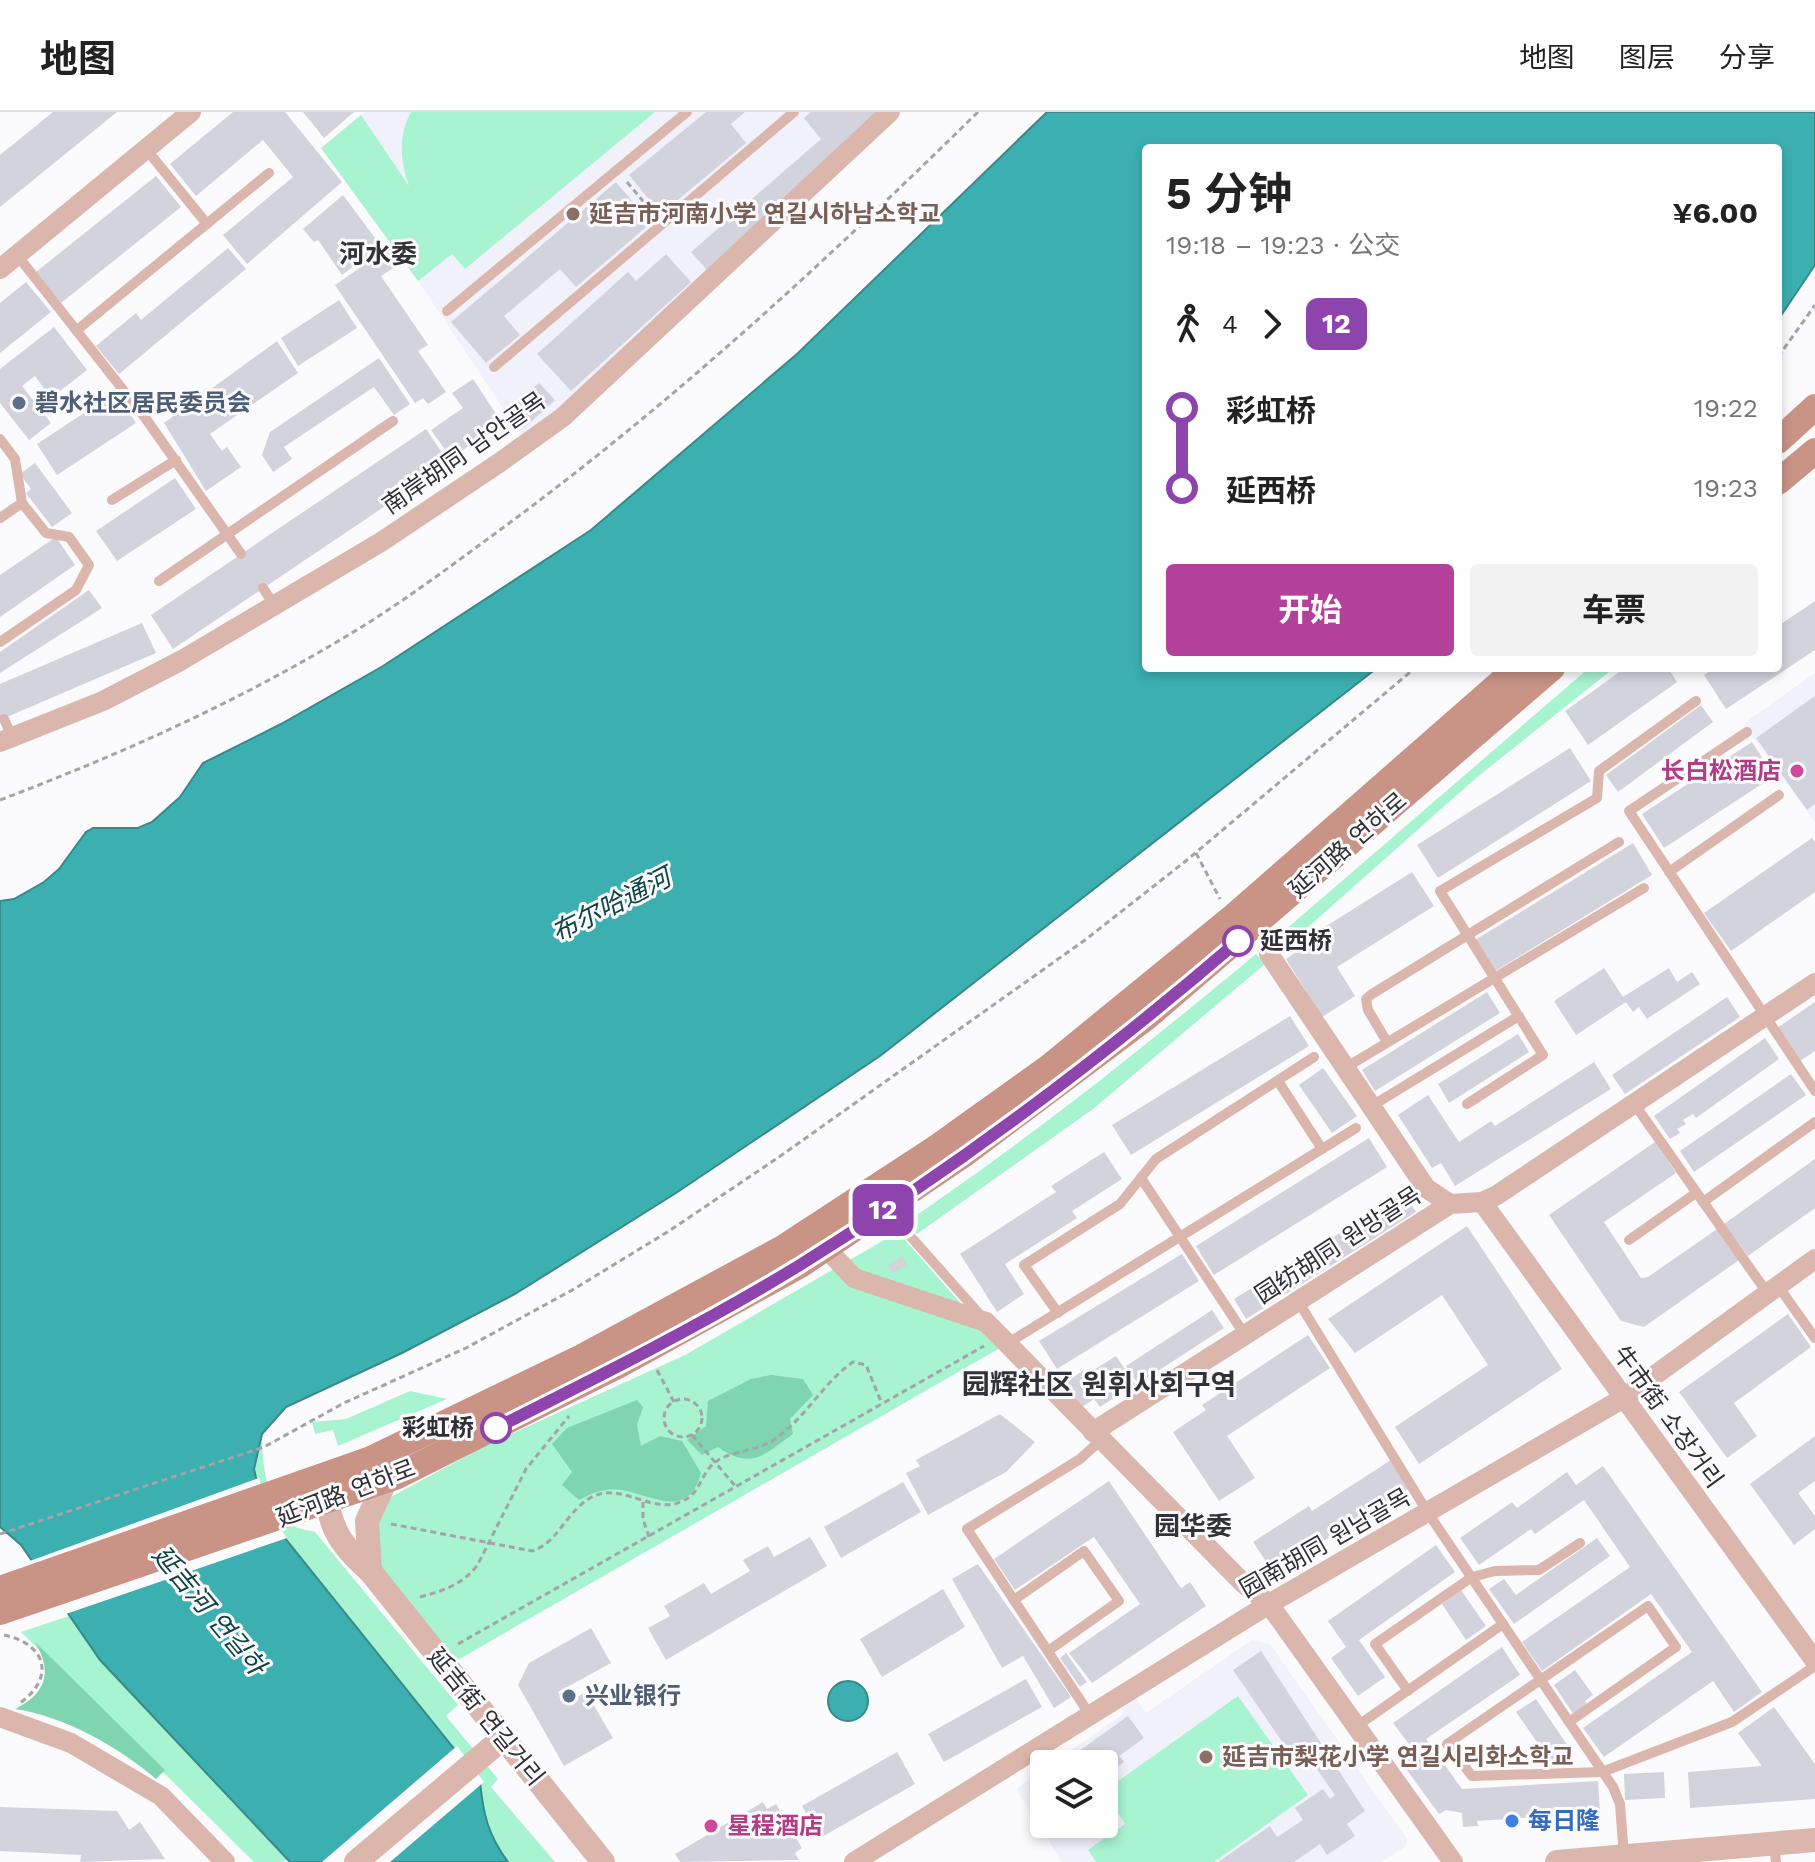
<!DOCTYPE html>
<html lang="zh">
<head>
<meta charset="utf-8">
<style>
  body { margin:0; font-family:"Work Sans","Noto Sans SC","Noto Sans KR",sans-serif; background:#f2f2f2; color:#222; height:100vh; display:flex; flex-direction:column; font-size:30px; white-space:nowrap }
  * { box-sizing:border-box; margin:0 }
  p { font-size:26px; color:#767676 }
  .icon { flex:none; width:44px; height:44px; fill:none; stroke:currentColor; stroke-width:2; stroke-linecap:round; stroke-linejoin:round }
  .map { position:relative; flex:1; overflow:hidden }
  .details { position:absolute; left:1142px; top:32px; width:640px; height:528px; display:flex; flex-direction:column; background:#fff; border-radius:8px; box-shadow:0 4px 12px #0003 }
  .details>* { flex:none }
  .badge { padding:0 16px; border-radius:12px; font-size:28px; line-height:52px }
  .tools { position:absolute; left:1030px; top:1638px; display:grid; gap:16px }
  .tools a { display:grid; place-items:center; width:88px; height:88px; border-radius:8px; background:#fff; box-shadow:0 4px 12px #0003; font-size:40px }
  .map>.badge { position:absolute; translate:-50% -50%; box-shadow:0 0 0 4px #fff }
  .legs { display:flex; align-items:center; gap:12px; height:88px; padding:0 24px; font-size:26px }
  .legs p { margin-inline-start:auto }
  .headline { display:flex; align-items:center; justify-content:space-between; height:136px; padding:0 24px }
  h1 { font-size:44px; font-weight:700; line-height:60px }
  .primary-button { display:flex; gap:16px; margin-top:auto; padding:16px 24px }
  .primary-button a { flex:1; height:92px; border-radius:8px; background:#b3419b; color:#fff; font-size:32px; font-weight:700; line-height:92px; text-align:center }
  .primary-button a+a { background:#f2f2f2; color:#222 }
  ul { padding:0 24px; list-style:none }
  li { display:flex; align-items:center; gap:28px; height:80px; font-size:30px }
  li i { display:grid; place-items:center; width:12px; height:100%; margin:0 10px; background:currentColor }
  li i::after { content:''; width:20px; height:20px; margin:-10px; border:6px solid; border-radius:50%; background:#fff }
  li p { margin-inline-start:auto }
  li:first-child i { background:linear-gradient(#0000 50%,currentColor 0) }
  li:last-child i { background:linear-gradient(currentColor 50%,#0000 0) }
  header { display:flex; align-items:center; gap:48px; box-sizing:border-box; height:112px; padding:0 40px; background:#fff; border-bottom:2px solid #e0e0e0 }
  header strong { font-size:38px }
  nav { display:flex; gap:44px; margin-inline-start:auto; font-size:28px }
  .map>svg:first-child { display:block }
</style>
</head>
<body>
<header>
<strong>地图</strong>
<nav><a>地图</a><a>图层</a><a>分享</a></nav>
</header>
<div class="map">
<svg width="1815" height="1750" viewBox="0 0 1815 1750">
  <rect width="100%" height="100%" fill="#fbfbfe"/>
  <g fill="#f1f1fc">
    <polygon points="365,0 890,0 565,294 523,326 418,169 321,36"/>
    <polygon points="1815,561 1815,710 1743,612"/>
    <polygon points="1252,1528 1270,1532 1407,1727 1406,1734 1382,1750 1062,1750 1016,1677 1044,1657 1044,1712 1104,1712 1104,1652 1051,1652 1123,1602 1120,1597 1136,1586 1146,1601"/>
  </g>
  <g fill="#a8f3d0">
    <path d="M411,0h244l-190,157 -13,-15 -34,27 -97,-133 40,-33 48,71c-9,-25 -11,-50 2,-74z"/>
    <polygon points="1589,556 1614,556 1476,666 1280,840 1270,831"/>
    <path d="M1256,842l9,10 -172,145 -176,125 -9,-13c122,-83 234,-172 348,-267z"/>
    <polygon points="898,1120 1000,1236 456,1549 385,1462 373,1436 373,1418 391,1385 483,1335 685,1243"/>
    <polygon points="410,1279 447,1287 338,1334 333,1318 315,1322 312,1310 346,1307"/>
    <path d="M262,1322c0,29 4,70 29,90 5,5 17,6 24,8l143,173 -12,11 52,63 -7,8 64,75h-47c-20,-27 -25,-48 -28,-81l-216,-269 -10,-43z"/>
    <polygon points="69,1504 100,1548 287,1747 283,1750 254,1750 21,1520"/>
    <polygon points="1238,1584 1308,1683 1214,1750 1096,1750 1088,1738 1125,1712 1104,1679"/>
  </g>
  <g fill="#7fd5af">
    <path d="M771,1263l32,4 10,16 -23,24 3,15c-28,20 -42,37 -75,13l-16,8 -15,-15 19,-14 2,-25 43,-22z"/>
    <path d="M637,1288l6,7 -6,18 4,21 19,-10 22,5 19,32c-13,48 -49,22 -79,17 -16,-3 -30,3 -43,10l-17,-15 10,-13 -20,-28 15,-16z"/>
    <path d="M35,1530l130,128 -9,9c-37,-32 -92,-63 -141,-70 31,-15 38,-37 20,-67z"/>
  </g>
  <g fill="#3cafb0" stroke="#38898a" stroke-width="2">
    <path d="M1047,0h768v153l-37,55v-172h-632v520h231l-497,388 -204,137 -161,101 -113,59 -116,54 -24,27 -8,35 10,43 216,269c3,33 8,54 28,81h-218l-190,-202 -79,-115 -21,-18v-626l14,-2 30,-17 15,-13 27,-37 7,-4h45l14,-6 28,-25 23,-34 78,-39 102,-58 208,-136 206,-176z"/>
    <circle cx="848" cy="1589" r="20"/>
  </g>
  <g fill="#fbfbfe">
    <polygon points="259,1366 267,1398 287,1426 63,1503 27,1450"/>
    <polygon points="457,1634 484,1670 390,1750 322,1750"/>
  </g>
  <g fill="#d3d3dd">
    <polygon points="53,0 117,0 0,95 0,43"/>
    <polygon points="233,0 285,0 342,70 247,152 223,123 293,65 263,28 196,84 170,52"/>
    <polygon points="303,0 354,0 324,26"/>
    <polygon points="706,0 745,0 731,12 746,31 661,102 629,63"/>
    <polygon points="811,0 889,0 707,158 691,140 821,27 804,6"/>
    <polygon points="156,64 181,95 61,191 36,160"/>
    <polygon points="616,70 651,111 576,175 560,157 504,204 520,223 486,251 451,210"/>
    <polygon points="343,83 381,134 342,163 318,128 314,130 303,117"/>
    <polygon points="228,136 246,157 119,262 96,234 136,201 141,208"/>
    <polygon points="387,137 398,153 381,164 428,233 418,239 446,280 428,292 423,286 415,291 335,173"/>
    <polygon points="666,142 691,170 571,279 537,242 628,160 636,169"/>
    <polygon points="26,170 51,200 0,241 0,191"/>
    <polygon points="339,188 357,216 298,254 281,226"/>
    <polygon points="54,215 87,258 51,286 35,264 22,274 51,311 29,328 0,291 0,257"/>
    <polygon points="277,229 298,261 210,322 222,339 227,335 241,355 206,379 164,311"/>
    <polygon points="379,246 410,292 394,303 374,275 284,335 292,347 273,360 262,343 270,320"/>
    <polygon points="473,267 502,311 451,346 431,318 463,296 452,281"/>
    <polygon points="539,271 555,288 524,316 508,299"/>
    <polygon points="116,280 136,311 57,363 37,332"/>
    <polygon points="426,317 449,351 173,537 151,503"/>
    <polygon points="35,351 72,401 52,415 26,381 31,377 20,362"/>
    <polygon points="175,366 196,397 117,449 96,419"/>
    <polygon points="56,425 75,453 0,505 0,463"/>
    <polygon points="89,478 102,496 0,561 0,540"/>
    <polygon points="1815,489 1815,538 1726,597 1704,563 1715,556 1778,556 1778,514"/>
    <polygon points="142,511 156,541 0,608 0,572"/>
    <polygon points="1625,556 1668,556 1677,570 1588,633 1565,599"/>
    <polygon points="1815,584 1815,692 1807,698 1756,626"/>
    <polygon points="1701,593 1713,610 1618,680 1606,663"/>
    <polygon points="1752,630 1774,664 1664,736 1642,702"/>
    <polygon points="1570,636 1591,669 1438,766 1417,733"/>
    <polygon points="1812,726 1815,730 1815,780 1731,839 1704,801"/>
    <polygon points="1633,731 1652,763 1494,860 1475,828"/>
    <polygon points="1412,760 1434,794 1337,855 1355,884 1322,905 1286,847 1296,840 1293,835"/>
    <polygon points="1604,856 1623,885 1669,856 1677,870 1692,860 1700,872 1647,907 1639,895 1633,900 1626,890 1576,923 1554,889"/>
    <polygon points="1487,880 1500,901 1375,979 1362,958"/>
    <polygon points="1727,885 1740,905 1625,982 1612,963"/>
    <polygon points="1815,890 1815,939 1800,949 1777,916"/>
    <polygon points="1290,904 1309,934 1131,1043 1112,1013"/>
    <polygon points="1518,922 1529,940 1449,991 1438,972"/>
    <polygon points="1765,926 1779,947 1696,1006 1693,1002 1683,1008 1686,1012 1677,1017 1680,1021 1670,1027 1654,1004"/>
    <polygon points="1594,950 1611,977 1455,1074 1441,1051 1432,1056 1398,1003 1428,983 1459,1030 1491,1009 1495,1014"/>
    <polygon points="1323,956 1357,1004 1332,1021 1299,973"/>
    <polygon points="1791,962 1806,983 1694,1060 1680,1039"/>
    <polygon points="1369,1026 1387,1055 1214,1163 1196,1134"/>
    <polygon points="1655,1030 1676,1061 1604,1110 1641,1166 1648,1165 1717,1117 1739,1148 1644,1215 1621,1209 1549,1103"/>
    <polygon points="1104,1040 1122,1067 1072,1099 1077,1106 1005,1152 1024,1182 997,1200 960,1142 1056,1080 1051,1074"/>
    <polygon points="1815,1047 1815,1096 1748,1144 1724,1112"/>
    <polygon points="1404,1081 1416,1100 1246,1207 1234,1187"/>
    <polygon points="1467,1114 1562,1257 1419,1352 1395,1315 1488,1253 1442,1183 1355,1241 1328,1207"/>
    <polygon points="1182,1142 1199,1169 1057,1257 1039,1229"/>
    <polygon points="902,1144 907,1153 893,1161 888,1153"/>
    <polygon points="1212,1198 1224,1216 1138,1272 1126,1254"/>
    <polygon points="1788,1202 1811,1235 1734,1291 1757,1324 1727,1346 1679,1280"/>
    <polygon points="1308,1223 1330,1256 1227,1324 1255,1366 1219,1389 1173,1320 1206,1298 1202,1293"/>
    <polygon points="1116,1244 1135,1272 1100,1295 1094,1287 1076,1299 1060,1274 1084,1258 1086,1263"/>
    <polygon points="1000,1302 1035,1330 1006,1360 928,1403 906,1361 920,1354 916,1348"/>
    <polygon points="1815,1324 1815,1369 1798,1381 1815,1404 1815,1417 1794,1433 1750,1372"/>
    <polygon points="1391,1348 1410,1376 1273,1460 1253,1430 1309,1394 1312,1399"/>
    <polygon points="1603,1354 1762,1580 1734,1600 1713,1569 1604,1645 1583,1616 1692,1540 1651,1482 1542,1559 1522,1530 1630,1455 1584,1388 1535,1422 1531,1417 1479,1453 1460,1426 1512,1390 1517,1396 1567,1360 1576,1373"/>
    <polygon points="1109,1369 1181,1476 1190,1470 1206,1494 1092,1571 1069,1541 1140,1492 1094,1425 1015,1478 994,1447"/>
    <polygon points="903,1370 921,1400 841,1446 824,1415"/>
    <polygon points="810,1425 827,1454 666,1548 648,1516 670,1504 664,1494 704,1471 711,1482 750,1459 743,1448 768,1434 774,1445"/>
    <polygon points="1597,1426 1610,1444 1514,1512 1489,1477 1504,1467 1516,1483"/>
    <polygon points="1436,1433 1455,1460 1359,1528 1385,1565 1358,1584 1331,1546 1346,1535 1328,1509"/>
    <polygon points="978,1452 1071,1585 1054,1596 1023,1544 1002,1556 952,1467"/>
    <polygon points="943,1477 965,1515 882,1565 860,1527"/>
    <polygon points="1461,1478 1486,1514 1466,1528 1442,1492"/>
    <polygon points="591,1516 611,1551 558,1580 565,1592 586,1580 613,1626 564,1654 518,1573 529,1551"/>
    <polygon points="1502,1535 1520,1563 1426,1627 1462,1677 1598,1669 1600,1701 1477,1709 1478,1714 1463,1715 1462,1701 1446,1698 1439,1702 1398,1646 1412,1636 1393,1611"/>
    <polygon points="1261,1539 1365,1699 1347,1712 1355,1724 1327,1743 1320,1732 1294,1750 1218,1750 1270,1714 1277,1725 1303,1708 1295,1696 1323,1677 1330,1687 1335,1683 1309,1646 1298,1653 1233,1558"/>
    <polygon points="1066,1541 1087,1570 1080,1575 1060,1546"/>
    <polygon points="1575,1558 1593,1583 1585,1589 1588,1593 1574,1603 1554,1573"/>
    <polygon points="1026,1567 1042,1595 944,1650 928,1622"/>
    <polygon points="1536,1587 1572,1640 1553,1653 1516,1600"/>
    <polygon points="1774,1595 1815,1652 1815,1687 1690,1696 1688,1660 1762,1654 1738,1621"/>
    <polygon points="1128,1604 1144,1626 1119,1644 1124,1650 1104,1664 1104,1652 1061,1652"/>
    <polygon points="897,1640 915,1672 820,1726 802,1694"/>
    <polygon points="1664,1660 1665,1686 1625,1688 1624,1662"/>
    <polygon points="763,1690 767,1697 776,1692 802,1736 795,1741 799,1748 680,1750 675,1742"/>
    <polygon points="1104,1692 1113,1705 1086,1725 1077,1712 1104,1712"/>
    <polygon points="0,1695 117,1699 129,1718 140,1710 165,1747 80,1750 81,1743 0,1739"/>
  </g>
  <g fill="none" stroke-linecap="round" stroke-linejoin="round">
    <g stroke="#a4a3a7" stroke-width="3" stroke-dasharray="6 4" stroke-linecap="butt">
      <polyline points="627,70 653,101"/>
      <polyline points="1778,245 1815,193"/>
      <path d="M0,688c119,-45 235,-97 345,-163 56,-33 107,-72 159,-110 171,-126 323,-267 474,-415"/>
      <polyline points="1196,741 1220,787"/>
      <polyline points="657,1258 674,1290"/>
      <circle cx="683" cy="1306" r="19"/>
      <polyline points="692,1323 736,1375"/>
      <polyline points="643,1390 643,1407 649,1425"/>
      <path d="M391,1412l141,27c26,-8 34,-39 58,-53 32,-18 61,18 93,3 17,-8 17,-25 30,-37 14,-13 41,-12 57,-22 34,-20 51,-58 83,-80l13,3 16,39"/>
      <polyline points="0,1422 264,1335 344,1291 466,1236 574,1177 669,1119 779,1045 1085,828 1187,748 1415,556"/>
      <path d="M420,1485c23,-6 41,-12 57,-31l49,-97 43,-53"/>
      <path d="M4,1523c42,9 52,42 16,68"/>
      <polyline points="458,1532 984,1234"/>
    </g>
    <g stroke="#dbb6ad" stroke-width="10">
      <polyline points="146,37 207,112"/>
      <polyline points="17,143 146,307 241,442"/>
      <polyline points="447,199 687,0"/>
      <polyline points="77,218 269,61"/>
      <polyline points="494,255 794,0"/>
      <polyline points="0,327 15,347 22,391 46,421 69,425 89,453 76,478 0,530"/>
      <polyline points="112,388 176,348"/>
      <polyline points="0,406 22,391"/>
      <polyline points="159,469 393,309"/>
      <polyline points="263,476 274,493"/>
      <polyline points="4,607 12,625"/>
      <polyline points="1747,620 1629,699 1815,979"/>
      <polyline points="1669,760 1779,683"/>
      <polyline points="1387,930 1368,898 1366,887 1372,882 1619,730"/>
      <polyline points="1345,956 1644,776"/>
      <polyline points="1278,969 1322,1037"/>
      <polyline points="1467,992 1543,943 1440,779 1597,686 1599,659 1696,589"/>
      <polyline points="1635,993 1768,1182"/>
      <polyline points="1370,995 1519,904"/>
      <polyline points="1141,1066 1245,1223"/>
      <polyline points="1703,1090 1815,1010"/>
      <polyline points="911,1125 982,1205"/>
      <polyline points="1629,1128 1696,1081"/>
      <polyline points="1778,1174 1815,1226"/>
      <polyline points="1298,1189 1428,1401 1613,1675 1620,1692 1624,1745"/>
      <polyline points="1058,1201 1024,1153 1120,1092 1156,1047 1314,945"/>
      <polyline points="1008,1231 1356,1016"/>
      <polyline points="1014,1488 1084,1439 1119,1489 1048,1539"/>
      <polyline points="1408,1579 1375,1532 1472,1465 1495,1459 1539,1458 1580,1431"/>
      <polyline points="1090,1603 967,1417 1080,1347 1101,1328"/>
      <polyline points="1569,1610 1676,1535 1648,1494 1447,1632 1472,1664 1602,1660 1732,1610 1815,1554"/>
      <polyline points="1357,1614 1503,1512"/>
      <polyline points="1774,1733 1776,1750"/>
    </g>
    <g stroke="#dbb6ad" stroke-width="20">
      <polyline points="0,157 191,0"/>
      <polyline points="0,630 103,589 182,548 381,430 499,351 563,305 890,0"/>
      <polyline points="1269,842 1426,1076 1450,1092"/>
      <polyline points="1482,1090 1815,1549"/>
      <polyline points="825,1135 854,1166 986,1210 1243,1471 1269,1492 1453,1750"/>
      <polyline points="1093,1320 1450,1092 1482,1090 1497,1083 1815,871"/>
      <polyline points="0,1605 71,1631 161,1684 225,1750"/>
      <polyline points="854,1750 1269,1492 1622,1287 1815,1147"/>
    </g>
    <g stroke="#dbb6ad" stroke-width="24">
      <path d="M323,1370c7,43 13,60 47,89l233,291"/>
      <polyline points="370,1459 367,1409 385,1370"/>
      <polyline points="356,1750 502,1627"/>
      <polyline points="1557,1750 1815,1728"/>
    </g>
    <g stroke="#c99386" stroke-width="26">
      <polyline points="1778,329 1815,295"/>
      <polyline points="1778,370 1815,339"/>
      <polyline points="0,1477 371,1347 582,1245 783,1136 933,1038 1049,955 1234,804 1517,556"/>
      <polyline points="0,1500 395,1365 619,1253 802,1152 963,1043 1147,905 1552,556"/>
    </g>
  </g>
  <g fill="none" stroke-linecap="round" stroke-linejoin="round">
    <defs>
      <path id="line-1" d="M496,1316c102,-51 206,-103 304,-163 154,-96 301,-206 438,-324"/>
    </defs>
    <use href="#line-1" stroke="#fff" stroke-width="18"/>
    <use href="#line-1" stroke="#8e44ad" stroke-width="12"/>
  </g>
  <g fill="#8d6e63" stroke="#fbfbfe" stroke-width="3">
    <circle cx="573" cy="102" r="8"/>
    <circle cx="1206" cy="1645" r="8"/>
  </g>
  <g fill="#5c6f8a" stroke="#fbfbfe" stroke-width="3">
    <circle cx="19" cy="291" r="8"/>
    <circle cx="569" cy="1584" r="8"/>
  </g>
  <g fill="#d1479c" stroke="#fbfbfe" stroke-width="3">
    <circle cx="1797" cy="659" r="8"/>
    <circle cx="711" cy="1714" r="8"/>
  </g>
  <g fill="#fff" stroke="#8e44ad" stroke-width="4">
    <circle cx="1238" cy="829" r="14"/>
    <circle cx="496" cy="1316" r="14"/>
  </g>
  <circle fill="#3f7fe0" stroke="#fbfbfe" stroke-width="3" cx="1512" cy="1709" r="8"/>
  <g text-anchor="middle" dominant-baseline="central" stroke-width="6" stroke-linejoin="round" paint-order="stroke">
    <g font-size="24" font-weight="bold" fill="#785e54" stroke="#fbfbfe" text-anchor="start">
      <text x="589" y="102">延吉市河南小学 연길시하남소학교</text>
      <text x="1222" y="1645">延吉市梨花小学 연길시리화소학교</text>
    </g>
    <g font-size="24" font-weight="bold" fill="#4e5e75" stroke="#fbfbfe" text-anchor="start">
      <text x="35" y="291">碧水社区居民委员会</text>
      <text x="585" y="1584">兴业银行</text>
    </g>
    <g font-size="24" fill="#302f33" stroke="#fbfbfe">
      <text transform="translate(464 341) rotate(-35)">南岸胡同 남안골목</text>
      <text transform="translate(1348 733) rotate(-41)">延河路 연하로</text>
      <text transform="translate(1338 1133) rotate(-33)">园纺胡同 원방골목</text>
      <text transform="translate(1668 1305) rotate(54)">牛市街 소장거리</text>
      <text transform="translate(346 1381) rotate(-21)">延河路 연하로</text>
      <text transform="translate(1325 1431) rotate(-30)">园南胡同 원남골목</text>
      <text transform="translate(486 1605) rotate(51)">延吉街 연길거리</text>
    </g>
    <g font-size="24" font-weight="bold" fill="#b23c85" stroke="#fbfbfe" text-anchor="end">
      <text x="1781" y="659">长白松酒店</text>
      <text x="727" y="1714" text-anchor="start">星程酒店</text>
    </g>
    <g font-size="24" font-weight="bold" fill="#302f33" stroke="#fbfbfe" text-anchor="start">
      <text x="1260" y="829">延西桥</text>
      <text x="474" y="1316" text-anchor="end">彩虹桥</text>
    </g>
    <g font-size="24" font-weight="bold" fill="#366cbe" stroke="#fbfbfe" text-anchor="start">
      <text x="1528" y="1709">每日隆</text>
    </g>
    <g font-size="26" font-weight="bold" fill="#32323a" stroke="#fbfbfe">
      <text x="378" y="142">河水委</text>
      <text x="1193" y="1414">园华委</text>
    </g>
    <g font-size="26" font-style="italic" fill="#104344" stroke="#fbfbfe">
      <text transform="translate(611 793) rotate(-27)">布尔哈通河</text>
      <text transform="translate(209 1498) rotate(50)">延吉河 연길하</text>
    </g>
    <g font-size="28" font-weight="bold" fill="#32323a" stroke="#fbfbfe">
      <text x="1099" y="1272">园辉社区 원휘사회구역</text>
    </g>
  </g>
</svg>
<div class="tools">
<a><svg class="icon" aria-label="layers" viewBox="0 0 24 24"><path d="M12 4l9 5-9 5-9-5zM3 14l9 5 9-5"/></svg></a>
</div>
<b class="badge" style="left:883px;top:1098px;background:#8e44ad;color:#fff">12</b>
<section class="details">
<div class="headline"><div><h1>5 分钟</h1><p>19:18 – 19:23 · 公交</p></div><b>¥6.00</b></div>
<div class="legs"><svg class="icon" aria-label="walk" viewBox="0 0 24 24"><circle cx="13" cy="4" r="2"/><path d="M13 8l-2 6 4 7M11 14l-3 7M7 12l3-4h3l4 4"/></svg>4<svg class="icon" aria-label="forward" viewBox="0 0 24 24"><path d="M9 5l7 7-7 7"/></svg><b class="badge" style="background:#8e44ad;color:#fff">12</b></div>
<ul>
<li><i style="color:#8e44ad"></i><b>彩虹桥</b><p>19:22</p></li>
<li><i style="color:#8e44ad"></i><b>延西桥</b><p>19:23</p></li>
</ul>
<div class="primary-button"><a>开始</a><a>车票</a></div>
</section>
</div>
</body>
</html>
